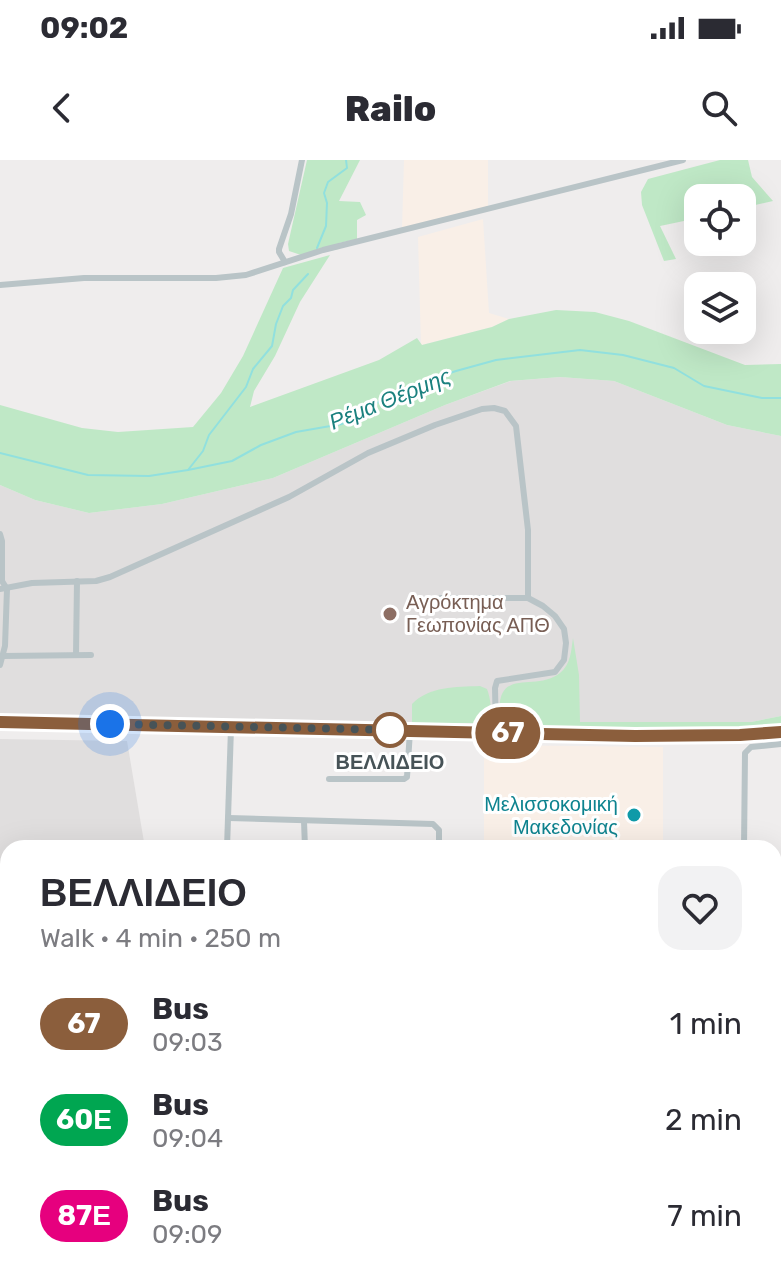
<!DOCTYPE html>
<html lang="en">
<head>
<meta charset="utf-8">
<style>
  body { margin:0; font-family:Rubik,sans-serif; background:#f2f2f3; color:#2b2b33; height:100vh; display:flex; flex-direction:column; font-size:30px; white-space:nowrap }
  * { box-sizing:border-box; margin:0 }
  p { font-size:26px; color:#7c7c81 }
  .icon { flex:none; width:44px; height:44px; fill:none; stroke:currentColor; stroke-width:2; stroke-linecap:round; stroke-linejoin:round }
  .map { position:relative; flex:1; overflow:hidden }
  .details { position:absolute; left:0px; top:680px; width:782px; height:442px; display:flex; flex-direction:column; background:#fff; border-radius:24px 24px 0 0; box-shadow:0 8px 32px #0002 }
  .details>* { flex:none }
  .badge { padding:0 16px; border-radius:26px; font-size:28px; line-height:52px }
  .controls { position:absolute; left:684px; top:24px; display:grid; gap:16px }
  .controls a { display:grid; place-items:center; width:72px; height:72px; border-radius:16px; background:#fff; box-shadow:0 8px 32px #0002; font-size:40px }
  .you { position:absolute; width:40px; height:40px; margin:-20px; border:6px solid #fff; border-radius:50%; background:#1a73e8; box-shadow:0 0 0 12px #1a73e833 }
  .map>.badge { position:absolute; translate:-50% -50%; box-shadow:0 0 0 4px #fff }
  .round { display:grid; place-items:center; flex:none; width:84px; height:84px; border-radius:24px; background:#f2f2f3 }
  .overview { display:flex; align-items:center; justify-content:space-between; height:136px; padding:0 40px }
  h1 { font-size:38px; font-weight:800; line-height:60px }
  ul { padding:0; list-style:none }
  li { display:flex; align-items:center; gap:24px; height:96px; padding:0 40px }
  li div { flex:1 }
  li b { display:block; font-size:30px }
  li em { font-style:normal }
  li .badge { min-width:88px; font-weight:700; text-align:center }
  .status { display:flex; justify-content:space-between; align-items:center; height:56px; padding:0 40px; background:#fff; direction:ltr }
  .status svg { height:22px; fill:currentColor }
  header { display:flex; justify-content:space-between; align-items:center; height:104px; padding:0 40px; background:#fff; font-size:36px; font-weight:800 }
  .map>svg:first-child { display:block }
</style>
</head>
<body>
<div class="status"><b>09:02</b><svg viewBox="0 0 49 12"><path d="M0 12V9h3v3zM5 12V6h3v6zM10 12V3h3v9zM15 12V0h3v12zM26 1h20v11H26zM47 4h2v5h-2z"/></svg></div>
<header><svg class="icon" aria-label="back" viewBox="0 0 24 24"><path d="M15 5l-7 7 7 7"/></svg>Railo<svg class="icon" aria-label="search" viewBox="0 0 24 24"><circle cx="10" cy="10" r="6"/><path d="M15 15l6 6"/></svg></header>
<div class="map">
<svg width="781" height="1121" viewBox="0 0 781 1121">
  <rect width="100%" height="100%" fill="#efeded"/>
  <g fill="#f9efe7">
    <polygon points="404,0 488,0 488,47 402,69"/>
    <polygon points="483,59 489,153 509,159 492,167 421,185 418,77"/>
    <polygon points="484,585 663,587 663,688 484,688"/>
  </g>
  <g fill="#e0dede">
    <polygon points="560,217 614,221 727,265 781,276 781,556 751,562 580,562 500,569 0,554 0,325 35,340 89,353 162,344 273,318 445,245 511,221"/>
    <polygon points="0,579 127,581 145,688 8,688 8,1114 56,1114 57,1121 0,1121"/>
  </g>
  <g fill="#bfe8c6">
    <polygon points="307,0 360,0 339,41 360,42 366,55 357,60 357,79 339,83 339,89 304,96 289,91 288,84"/>
    <polygon points="720,0 748,0 752,17 773,41 742,48 742,38 698,38 698,58 660,66 676,99 664,101 642,45 641,32 648,19"/>
    <polygon points="330,95 300,142 275,196 254,231 250,247 379,200 417,178 422,185 492,167 509,159 556,150 595,152 629,161 745,205 781,204 781,276 727,265 614,221 560,217 510,221 445,245 273,318 162,344 89,353 35,340 0,325 0,245 82,268 118,272 193,267 221,233 243,196 283,108"/>
    <path d="M573,478l6,37 1,47h171l30,-6v9l-30,5 -239,-2c-7,-2 -11,-3 -12,-11 -5,-52 35,-24 60,-44 11,-9 11,-22 13,-35z"/>
    <path d="M480,526l7,3c4,11 5,21 1,32l-6,2h-70v-19c18,-18 43,-17 68,-18z"/>
    <polygon points="466,1114 577,1114 578,1121 468,1121"/>
  </g>
  <g fill="none" stroke-linecap="round" stroke-linejoin="round">
    <g stroke="#91e0de" stroke-width="2">
      <polyline points="317,88 326,66 327,43 324,33 328,22 347,8 346,0"/>
      <polyline points="0,293 88,315 149,316 188,310 232,301 261,285 296,272 342,264 380,241 415,225 456,211 496,200 580,190 623,195 674,208 704,226 762,238 781,238"/>
      <polyline points="188,310 203,291 209,275 246,227 253,209 272,186 276,164 283,146 291,138 293,130 308,114"/>
    </g>
    <g stroke="#b9c4c7" stroke-width="6">
      <polyline points="285,102 279,92 279,89 291,54 302,0"/>
      <polyline points="0,125 84,118 216,118 246,115 323,90 683,0"/>
      <polyline points="0,374 2,381 2,421 7,429 5,486 0,505"/>
      <polyline points="0,429 32,423 96,421 110,417 289,337 368,293 435,265 482,249 494,248 505,251 516,266 528,370 528,438"/>
      <polyline points="441,438 528,438 543,446 555,456 564,469 566,483 564,500 555,512 497,521 495,528 496,573"/>
      <polyline points="76,495 77,421"/>
      <polyline points="3,496 91,495"/>
      <polyline points="329,619 404,619 407,617 410,571"/>
      <polyline points="229,658 433,664 439,670 439,688"/>
      <polyline points="304,661 305,688"/>
      <polyline points="227,688 231,568"/>
      <polyline points="744,688 745,593 751,587 781,584"/>
      <polyline points="774,889 781,888"/>
      <polyline points="462,1114 463,1121"/>
      <polyline points="751,1114 752,1121"/>
    </g>
    <polyline stroke="#afc2c8" stroke-width="10" points="0,562 635,576 740,575 781,572"/>
  </g>
  <g fill="none" stroke-linecap="round" stroke-linejoin="round">
    <defs>
      <polyline id="line" points="0,562 635,576 740,575 781,572"/>
    </defs>
    <use href="#line" stroke="#fff" stroke-width="18"/>
    <use href="#line" stroke="#8b5e3c" stroke-width="12"/>
    <polyline stroke="#475357" stroke-width="8" stroke-dasharray="0 14.4" points="110,564 396,570 390,570"/>
  </g>
  <circle fill="#8d6e63" stroke="#fff" stroke-width="3" cx="390" cy="454" r="8"/>
  <circle fill="#fff" stroke="#8b5e3c" stroke-width="4" cx="390" cy="570" r="16"/>
  <circle fill="#0f9aa8" stroke="#fff" stroke-width="3" cx="634" cy="655" r="8"/>
  <g text-anchor="middle" dominant-baseline="central" stroke-width="6" stroke-linejoin="round" paint-order="stroke">
    <g font-size="20" fill="#785e54" stroke="#fff" text-anchor="start">
      <text x="406" y="442">Αγρόκτημα<tspan x="406" dy="23">Γεωπονίας ΑΠΘ</tspan></text>
    </g>
    <g font-size="20" font-weight="bold" fill="#475357" stroke="#fff">
      <text x="390" y="602">ΒΕΛΛΙΔΕΙΟ</text>
    </g>
    <g font-size="20" fill="#0d838f" stroke="#fff" text-anchor="end">
      <text x="618" y="644">Μελισσοκομική<tspan x="618" dy="23">Μακεδονίας</tspan></text>
    </g>
    <g font-size="22" font-style="italic" fill="#1b817f" stroke="#fff">
      <text transform="translate(390 239) rotate(-22)">Ρέμα Θέρμης</text>
    </g>
  </g>
</svg>
<div class="controls">
<a><svg class="icon" aria-label="locate" viewBox="0 0 24 24"><circle cx="12" cy="12" r="6"/><path d="M12 2v4M12 18v4M2 12h4M18 12h4"/></svg></a>
<a><svg class="icon" aria-label="layers" viewBox="0 0 24 24"><path d="M12 4l9 5-9 5-9-5zM3 14l9 5 9-5"/></svg></a>
</div>
<div class="you" style="left:110px;top:564px"></div>
<b class="badge" style="left:508px;top:573px;background:#8b5e3c;color:#fff">67</b>
<section class="details">
<div class="overview"><div><h1>ΒΕΛΛΙΔΕΙΟ</h1><p>Walk · 4 min · 250 m</p></div><a class="round"><svg class="icon" aria-label="heart" viewBox="0 0 24 24"><path d="M12 20l-8-8c-3-5 5-10 8-4 3-6 11-1 8 4z"/></svg></a></div>
<ul>
<li><span class="badge" style="background:#8b5e3c;color:#fff">67</span><div><b>Bus</b><p>09:03</p></div><em>1 min</em></li>
<li><span class="badge" style="background:#00a651;color:#fff">60Ε</span><div><b>Bus</b><p>09:04</p></div><em>2 min</em></li>
<li><span class="badge" style="background:#e6007e;color:#fff">87Ε</span><div><b>Bus</b><p>09:09</p></div><em>7 min</em></li>
</ul>
</section>
</div>
</body>
</html>
